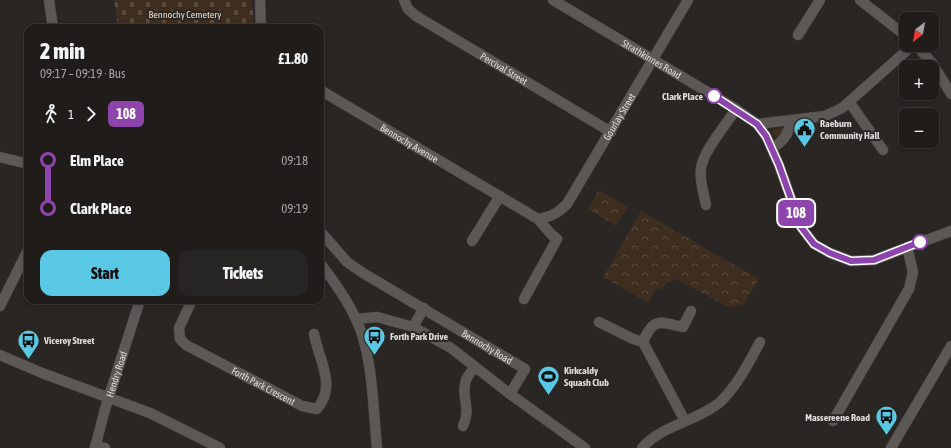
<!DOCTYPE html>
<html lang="en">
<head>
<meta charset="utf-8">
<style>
  body { margin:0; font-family:"Asap Condensed",sans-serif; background:#272523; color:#f1f3f6; height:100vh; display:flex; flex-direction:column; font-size:15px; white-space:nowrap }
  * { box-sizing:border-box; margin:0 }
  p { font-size:13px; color:#a1a1a2 }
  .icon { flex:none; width:22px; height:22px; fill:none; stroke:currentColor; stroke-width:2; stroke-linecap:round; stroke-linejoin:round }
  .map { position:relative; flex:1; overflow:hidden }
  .sheet { position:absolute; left:24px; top:24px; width:300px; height:280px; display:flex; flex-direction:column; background:#1f1c1a; border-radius:12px; box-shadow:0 2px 6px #0003,0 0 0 1px #3c3a39 }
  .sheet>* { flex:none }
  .badge { padding:0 8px; border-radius:6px; font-size:14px; line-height:26px }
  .needle { width:26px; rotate:211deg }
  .controls { position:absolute; left:899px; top:12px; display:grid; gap:8px }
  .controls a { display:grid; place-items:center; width:40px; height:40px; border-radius:8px; background:#1f1c1a; box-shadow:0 2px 6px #0003,0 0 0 1px #3c3a39; font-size:20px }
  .map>.badge { position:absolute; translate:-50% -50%; box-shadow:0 0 0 2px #fff }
  .legs { display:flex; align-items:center; gap:6px; height:44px; padding:0 16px; font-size:13px }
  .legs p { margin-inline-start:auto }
  .overview { display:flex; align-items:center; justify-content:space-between; height:68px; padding:0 16px }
  h1 { font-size:22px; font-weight:800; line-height:30px }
  .cta { display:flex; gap:8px; margin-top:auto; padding:8px 16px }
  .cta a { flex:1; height:46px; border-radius:12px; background:#59c8e4; color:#111; font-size:16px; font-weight:800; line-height:46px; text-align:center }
  .cta a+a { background:#272523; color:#f1f3f6 }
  ul { padding:0 16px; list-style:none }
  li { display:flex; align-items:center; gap:14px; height:48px; font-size:15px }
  li i { display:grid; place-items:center; width:6px; height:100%; margin:0 5px; background:currentColor }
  li i::after { content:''; width:10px; height:10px; margin:-5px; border:3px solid; border-radius:50%; background:#1f1c1a }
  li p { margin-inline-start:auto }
  li:first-child i { background:linear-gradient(#0000 50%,currentColor 0) }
  li:last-child i { background:linear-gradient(currentColor 50%,#0000 0) }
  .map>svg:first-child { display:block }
</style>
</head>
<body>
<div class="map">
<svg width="951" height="448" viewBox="0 0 951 448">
  <defs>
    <pattern id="forest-crowns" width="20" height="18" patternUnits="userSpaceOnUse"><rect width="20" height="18" fill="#3d2e1f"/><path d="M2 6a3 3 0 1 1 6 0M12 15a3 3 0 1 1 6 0" fill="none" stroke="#594c3f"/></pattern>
    <pattern id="cemetery-stones" width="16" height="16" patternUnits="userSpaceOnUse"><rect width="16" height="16" fill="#3d2e1f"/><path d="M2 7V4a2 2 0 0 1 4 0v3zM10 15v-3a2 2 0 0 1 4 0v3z" fill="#594c3f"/></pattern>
  </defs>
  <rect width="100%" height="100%" fill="#292623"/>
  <polygon fill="#3d2e1f" points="784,128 784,129 777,140 772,132 774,129"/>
  <g fill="url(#forest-crowns)">
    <polygon points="599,190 628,207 616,226 588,209"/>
    <polygon points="641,211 759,279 744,304 728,307 676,279 666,283 662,290 657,288 648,303 603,277"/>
  </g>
  <polygon fill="url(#cemetery-stones)" points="114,0 252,0 254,28 118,28"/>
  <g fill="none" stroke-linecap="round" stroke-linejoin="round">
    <defs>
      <g id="minor">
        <polyline points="49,0 53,28"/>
        <polyline points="260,0 261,28"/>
        <path id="s1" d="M404,0l4,9 8,7 195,116"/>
        <path id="s2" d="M553,0l183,109 21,15 9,12 13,29 22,62 13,17 16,9 21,8 23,-1 77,-29"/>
        <polyline points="860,0 906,36"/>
        <polyline points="798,35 820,0"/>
        <polyline points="916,45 932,63 951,94"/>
        <path id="s3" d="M320,90l218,129 13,15 6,5 -33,60"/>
        <polyline points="850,103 883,150"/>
        <polyline points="757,124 825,116 842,108 913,45"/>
        <path d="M772,148c10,-5 18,-15 18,-27"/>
        <polyline points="0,157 28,164"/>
        <path d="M706,205c-2,-11 -7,-25 -5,-37 3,-18 25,-43 35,-59"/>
        <path id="s4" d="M538,219c13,-2 20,-6 29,-15l121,-204"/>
        <path id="s5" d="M320,231l27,31 16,11 162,96 -15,25"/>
        <polyline points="472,241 500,196"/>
        <path d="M320,263c13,17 26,35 35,54 18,35 18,92 22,131"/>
        <path id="s6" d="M192,300l-13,28 1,11 6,6 99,52 17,9 15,3c20,-23 2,-49 -3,-75"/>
        <polyline points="0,306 28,250"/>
        <polyline points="356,319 377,317 413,327 451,348 510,394 585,448"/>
        <polyline points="599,322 633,339 643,342 685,421"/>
        <polyline points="413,327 424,308"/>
        <path d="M643,342c10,-24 16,-21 40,-15l8,-16"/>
        <polyline points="0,355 42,373 150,413 220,448"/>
        <polyline points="833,421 909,289 913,272 907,247"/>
        <path d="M463,426c9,-19 -3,-29 3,-46 2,-5 6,-9 9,-13"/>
        <polyline points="95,446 105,448"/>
        <path id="s7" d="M95,448l10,-39 35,-109"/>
        <path d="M642,448c20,-23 53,-26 77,-45 18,-16 30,-41 41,-61"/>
        <polyline points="891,448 951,346"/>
      </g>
    </defs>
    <use href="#minor" stroke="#474442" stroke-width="11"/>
    <use href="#minor" stroke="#5c5855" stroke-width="10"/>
  </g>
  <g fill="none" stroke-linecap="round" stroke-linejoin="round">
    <defs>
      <polyline id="line-1" points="714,96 757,124 766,136 779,165 801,227 814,244 830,253 851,261 874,260 920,242"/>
    </defs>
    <use href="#line-1" stroke="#fff" stroke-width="9"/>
    <use href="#line-1" stroke="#8e44ad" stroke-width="6"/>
  </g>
  <defs>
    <symbol id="civic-pin" viewBox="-11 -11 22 30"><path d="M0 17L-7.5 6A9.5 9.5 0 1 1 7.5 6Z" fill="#59c8e4" stroke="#292623"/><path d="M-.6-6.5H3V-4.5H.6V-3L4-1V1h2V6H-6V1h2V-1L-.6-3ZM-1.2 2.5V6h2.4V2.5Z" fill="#111"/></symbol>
    <symbol id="bus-pin" viewBox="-11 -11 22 30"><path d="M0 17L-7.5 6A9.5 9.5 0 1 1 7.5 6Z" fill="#59c8e4" stroke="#292623"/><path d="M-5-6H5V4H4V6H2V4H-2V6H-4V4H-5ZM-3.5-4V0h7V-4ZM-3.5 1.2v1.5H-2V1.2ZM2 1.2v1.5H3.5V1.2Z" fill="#111"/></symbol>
    <symbol id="stadium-pin" viewBox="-11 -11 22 30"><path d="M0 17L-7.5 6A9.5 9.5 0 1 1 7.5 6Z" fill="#59c8e4" stroke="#292623"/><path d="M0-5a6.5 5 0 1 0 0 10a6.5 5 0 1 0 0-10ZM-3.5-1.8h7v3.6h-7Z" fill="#111"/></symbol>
  </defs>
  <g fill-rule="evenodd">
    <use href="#civic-pin" x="792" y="116" width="25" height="34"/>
    <use href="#bus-pin" x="362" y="324" width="25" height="34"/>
    <use href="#bus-pin" x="16" y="328" width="25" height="34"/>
    <use href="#stadium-pin" x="536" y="364" width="25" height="34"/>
    <use href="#bus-pin" x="874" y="404" width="25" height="34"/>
  </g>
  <g fill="#fff" stroke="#8e44ad" stroke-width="2">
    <circle cx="714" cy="96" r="7"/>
    <circle cx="920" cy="242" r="7"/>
  </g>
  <g text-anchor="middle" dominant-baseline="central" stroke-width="4" stroke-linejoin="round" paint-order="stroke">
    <g font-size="10" fill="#f8dbbd" stroke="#292623">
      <text x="185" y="14">Bennochy Cemetery</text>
    </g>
    <g font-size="10" fill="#dedcda" stroke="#292623">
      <text stroke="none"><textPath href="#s2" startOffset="115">Strathkinnes Road</textPath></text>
      <text stroke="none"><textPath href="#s1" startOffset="123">Percival Street</textPath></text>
      <text stroke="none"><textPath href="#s4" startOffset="135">Gourlay Street</textPath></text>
      <text stroke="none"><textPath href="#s3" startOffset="104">Bennochy Avenue</textPath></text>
      <text stroke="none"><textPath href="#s5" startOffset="205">Bennochy Road</textPath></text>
      <text stroke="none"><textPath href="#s7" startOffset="77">Hendry Road</textPath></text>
      <text stroke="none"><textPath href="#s6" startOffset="138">Forth Park Crescent</textPath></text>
    </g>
    <g font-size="10" font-weight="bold" fill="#dedcda" stroke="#292623" text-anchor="end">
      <text x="703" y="96">Clark Place</text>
    </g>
    <g font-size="10" font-weight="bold" fill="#dedcda" stroke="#292623" text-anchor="start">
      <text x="820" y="123">Raeburn<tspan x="820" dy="12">Community Hall</tspan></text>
      <text x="390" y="336">Forth Park Drive</text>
      <text x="44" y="340">Viceroy Street</text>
      <text x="564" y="370">Kirkcaldy<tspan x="564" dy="12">Squash Club</tspan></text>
      <text x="870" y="417" text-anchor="end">Massereene Road</text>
    </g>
  </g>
</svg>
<div class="controls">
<a><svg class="needle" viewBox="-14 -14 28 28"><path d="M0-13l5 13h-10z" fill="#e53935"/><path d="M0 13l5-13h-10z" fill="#a1a1a2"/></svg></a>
<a>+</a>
<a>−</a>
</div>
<b class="badge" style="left:796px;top:213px;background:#8e44ad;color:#fff">108</b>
<section class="sheet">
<div class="overview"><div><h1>2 min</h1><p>09:17 – 09:19 · Bus</p></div><b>£1.80</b></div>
<div class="legs"><svg class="icon" aria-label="walk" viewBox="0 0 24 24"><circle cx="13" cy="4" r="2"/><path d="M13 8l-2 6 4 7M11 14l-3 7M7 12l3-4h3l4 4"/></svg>1<svg class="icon" aria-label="forward" viewBox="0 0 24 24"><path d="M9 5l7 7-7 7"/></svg><b class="badge" style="background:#8e44ad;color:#fff">108</b></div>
<ul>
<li><i style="color:#8e44ad"></i><b>Elm Place</b><p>09:18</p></li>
<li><i style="color:#8e44ad"></i><b>Clark Place</b><p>09:19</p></li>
</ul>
<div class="cta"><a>Start</a><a>Tickets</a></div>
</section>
</div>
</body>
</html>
